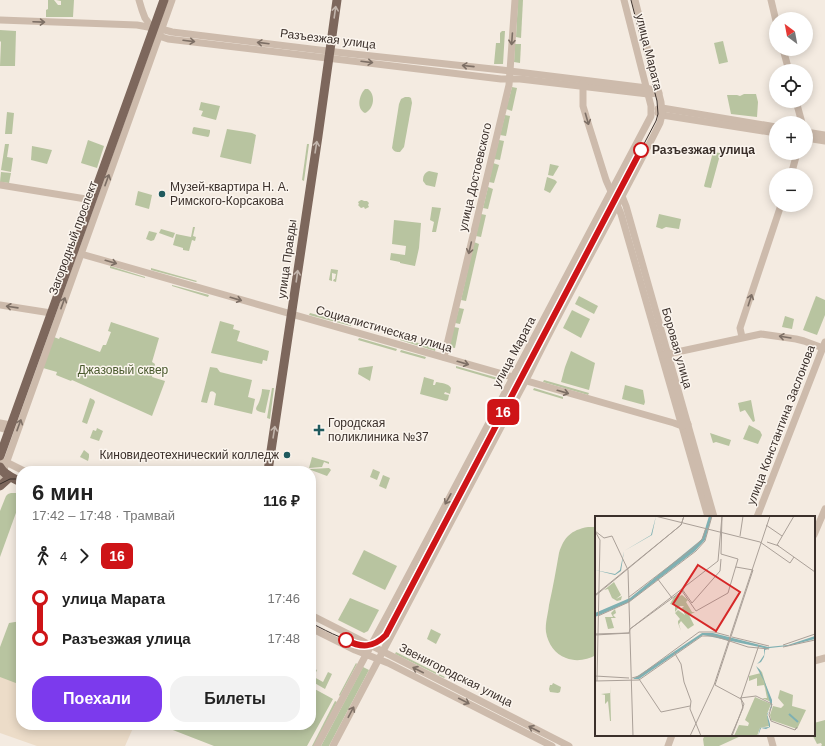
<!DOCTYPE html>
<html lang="ru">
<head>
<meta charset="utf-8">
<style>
  body { margin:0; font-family:Arial,sans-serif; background:#f2f2f2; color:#222; height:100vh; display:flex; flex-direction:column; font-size:15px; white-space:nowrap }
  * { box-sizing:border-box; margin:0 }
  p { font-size:13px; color:#767676 }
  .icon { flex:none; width:22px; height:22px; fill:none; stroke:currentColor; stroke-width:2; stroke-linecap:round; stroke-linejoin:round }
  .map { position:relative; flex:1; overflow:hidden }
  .side { position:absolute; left:16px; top:466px; width:300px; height:264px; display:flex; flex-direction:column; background:#fff; border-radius:16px; box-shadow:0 2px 10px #0003 }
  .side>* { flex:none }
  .badge { padding:0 8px; border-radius:6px; font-size:14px; line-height:26px }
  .needle { width:26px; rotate:328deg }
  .tools { position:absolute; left:769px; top:12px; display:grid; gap:8px }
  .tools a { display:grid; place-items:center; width:44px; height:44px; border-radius:50%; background:#fff; box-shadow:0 2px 10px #0003; font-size:20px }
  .map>.badge { position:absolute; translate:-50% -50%; box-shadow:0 0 0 2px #fff }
  .legs { display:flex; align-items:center; gap:6px; height:44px; padding:0 16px; font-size:13px }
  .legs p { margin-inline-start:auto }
  .head { display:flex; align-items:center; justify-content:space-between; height:68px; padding:0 16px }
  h1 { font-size:22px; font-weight:700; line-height:30px }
  .primary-button { display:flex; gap:8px; margin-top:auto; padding:8px 16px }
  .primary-button a { flex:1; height:46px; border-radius:16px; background:#7c3aed; color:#fff; font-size:16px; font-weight:700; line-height:46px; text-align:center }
  .primary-button a+a { background:#f2f2f2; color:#222 }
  ul { padding:0 16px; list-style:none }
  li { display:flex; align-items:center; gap:14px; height:40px; font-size:15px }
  li i { display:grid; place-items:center; width:6px; height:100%; margin:0 5px; background:currentColor }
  li i::after { content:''; width:10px; height:10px; margin:-5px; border:3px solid; border-radius:50%; background:#fff }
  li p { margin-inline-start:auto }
  li:first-child i { background:linear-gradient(#0000 50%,currentColor 0) }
  li:last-child i { background:linear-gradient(currentColor 50%,#0000 0) }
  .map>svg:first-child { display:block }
</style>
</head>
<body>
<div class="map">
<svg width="825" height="746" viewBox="0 0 825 746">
  <rect width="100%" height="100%" fill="#f4ebe1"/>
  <g fill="#b8c4a0">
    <polygon points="46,0 54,0 58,5 61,5 61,1 56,0 74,0 73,17 46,17 46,10 48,9 48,0"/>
    <polygon points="518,0 523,0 521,38 516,37"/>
    <polygon points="0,30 16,31 15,66 0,66 1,42 0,41"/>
    <polygon points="502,31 505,31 503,64 494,64 496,43 500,43 500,33"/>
    <polygon points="723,41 728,62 719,64 714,43"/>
    <polygon points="515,44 521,44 520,63 514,62"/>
    <polygon points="512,87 517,88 512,111 506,109"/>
    <path d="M365,89h3c8,6 6,20 -3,24 -9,-4 -6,-18 0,-24z"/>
    <polygon points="744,94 756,94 758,102 757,117 731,114 727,95 737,95 740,96"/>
    <path d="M405,97h4l2,1 1,5 -8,44 -4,5c-4,0 -6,0 -8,-4l7,-44 2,-5z"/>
    <polygon points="201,102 220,106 216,120 201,116 203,111 199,110"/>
    <polygon points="7,112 14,113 12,134 5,134"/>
    <polygon points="505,115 510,116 506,136 500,135"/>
    <polygon points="194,127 210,130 210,132 209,136 208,137 193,134 192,133 193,128"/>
    <polygon points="227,129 252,133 256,135 251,164 220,157"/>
    <polygon points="88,140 104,146 97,168 81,163"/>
    <polygon points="499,140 504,141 500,160 494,159"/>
    <polygon points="5,144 9,144 7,157 13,158 11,172 1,170"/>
    <polygon points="307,144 309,144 304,181 302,180"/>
    <polygon points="32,146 52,150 47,164 31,160"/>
    <polygon points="713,152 720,153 720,155 711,188 705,187 704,186"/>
    <polygon points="493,163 499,165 494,183 489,182"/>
    <polygon points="550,164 559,166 553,176 548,175"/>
    <path d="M429,171l9,2 -3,14 -9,-2 -3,-4c0,-5 1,-8 6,-10z"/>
    <polygon points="1,172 11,173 9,183 0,182"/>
    <polygon points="547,177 555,180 557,182 550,193 544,190"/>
    <polygon points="488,187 493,189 488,209 483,208"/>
    <polygon points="138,191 152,195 149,209 135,205"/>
    <polygon points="361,200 362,200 364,201 367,201 369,203 368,205 369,207 365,209 364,207 361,208 358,205 359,204 358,202"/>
    <polygon points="432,207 441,208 436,232 432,232 434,222 430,220"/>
    <polygon points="481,214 486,215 481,237 476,236"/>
    <polygon points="659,214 681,219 679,229 666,227 662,229 656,227"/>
    <polygon points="394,220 421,223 419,248 415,266 400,263 400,262 390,260 391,253 405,255 406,246 392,244"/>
    <polygon points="193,227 195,227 193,236 196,237 195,241 192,240 189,251 183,250 183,248 173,245 176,234 191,237"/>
    <polygon points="161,229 175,233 173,238 159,233"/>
    <polygon points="149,231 157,233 154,240 151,241 146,239"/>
    <polygon points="474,242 479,244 466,301 461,300"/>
    <polygon points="110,266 145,277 145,278 110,268"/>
    <polygon points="151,268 197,281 196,282 151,270"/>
    <polygon points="331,269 338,270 336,282 333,281 334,279 335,279 336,274 332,273 332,281 329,280"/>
    <polygon points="172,285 209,295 208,297 172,286"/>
    <polygon points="579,296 598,306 594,314 575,304"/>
    <polygon points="816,296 825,300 825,315 817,335 803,330"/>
    <polygon points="459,308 464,309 460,324 455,323"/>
    <polygon points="572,310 590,319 581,338 563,328"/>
    <polygon points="310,313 351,324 351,326 309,315"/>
    <polygon points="785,316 794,319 792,329 782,327"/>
    <polygon points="220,321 234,325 233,329 240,331 237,341 269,351 267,361 263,360 262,364 211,353"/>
    <polygon points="111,322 159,338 152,362 155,364 152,377 165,381 164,384 152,416 72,380 71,381 56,375 57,372 43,368 54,337 59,339 60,337 100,352 103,345 106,345 111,332 108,331"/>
    <polygon points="454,327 459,328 455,348 449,347"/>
    <polygon points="359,338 397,349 396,351 358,340"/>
    <polygon points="401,338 436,348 435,351 400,340"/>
    <polygon points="401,350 426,357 425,359 400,352"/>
    <polygon points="571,351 595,363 589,390 561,382 565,367"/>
    <polygon points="373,366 370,381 358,374 359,368"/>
    <polygon points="456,366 498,378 497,380 456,368"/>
    <path d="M210,367l7,1 3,4 32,8 -4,17 7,2 -3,15 -38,-9 2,-11c-1,-2 -4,-4 -6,-2l-3,11 -6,-1z"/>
    <path d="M424,377l10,3 -1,5h2l1,-3c5,1 12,1 15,6l-1,6 -5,-2 -1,2 5,1 -1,5 -2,1 -26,-7z"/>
    <polygon points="544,380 589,393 588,395 543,382"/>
    <polygon points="625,385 643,390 645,402 644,405 622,399"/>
    <polygon points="272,388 274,388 270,419 267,418"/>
    <polygon points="534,388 563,397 563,399 533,390"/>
    <path d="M262,389l8,1 -5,23c-15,-3 -7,-5 -5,-14 1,-3 2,-7 2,-10z"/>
    <polygon points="90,398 94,400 95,402 87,424 82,422"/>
    <polygon points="751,400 755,421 753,422 745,410 740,412 738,403"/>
    <polygon points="749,425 760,431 762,435 758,444 743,439"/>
    <polygon points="97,428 103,431 99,441 90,438 93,430 96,431"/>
    <polygon points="710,433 731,440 729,446 716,442 713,443"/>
    <polygon points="84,450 89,454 89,457 88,461 80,457"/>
    <polygon points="312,457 329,462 329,464 324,462 322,467 309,468"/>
    <polygon points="329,468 331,470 327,476 311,470 310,469"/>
    <polygon points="373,469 380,472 377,480 370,477"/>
    <polygon points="383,475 390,478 386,489 379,486"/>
    <polygon points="11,493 17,493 21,494 21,499 0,557 0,511 6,496 8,494"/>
    <path d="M588,527h8v128c-9,5 -20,7 -30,3 -11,-4 -18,-14 -20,-26 -1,-9 2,-18 3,-27 4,-18 7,-35 10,-52 5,-16 12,-23 29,-26z"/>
    <polygon points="364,550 397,566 385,590 352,574"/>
    <polygon points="350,598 379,610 368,631 364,633 338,620"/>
    <polygon points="21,621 21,725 0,732 0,647 9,623"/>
    <polygon points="431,629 441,634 436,644 427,639"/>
    <polygon points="396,652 445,677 444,678 395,654"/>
    <polygon points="356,663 357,664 340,696 339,695"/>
    <polygon points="311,667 317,670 314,677 323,682 328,672 332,674 325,689 311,681"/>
    <polygon points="363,667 369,670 329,746 321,746"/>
    <polygon points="553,683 561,687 560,692 558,693 550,692 549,689 550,685 552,685"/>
    <polygon points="311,687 333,699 307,746 214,746 160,725 311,725"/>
    <polygon points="335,701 337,702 314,746 312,746"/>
    <polygon points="825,720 825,746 821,746 822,745 821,743 817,744 813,736 810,737 809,735 814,735 814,723"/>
    <polygon points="705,735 743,735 719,746 704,746 703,739"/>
  </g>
  <polygon fill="#ecdcc8" points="0,677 21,685 21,725 125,725 133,728 125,746 37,746 0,733"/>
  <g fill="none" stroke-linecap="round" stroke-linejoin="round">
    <g stroke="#cdbbac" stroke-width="7">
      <polyline points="139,0 142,10 145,18 154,30 159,36 168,39 501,79 520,79 648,94 659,93"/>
      <polyline points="771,0 776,21"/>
      <polyline points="0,20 137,25 148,27 153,29"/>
      <polyline points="158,30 161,29 172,32 344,53 502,70 647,88 650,89"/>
      <polyline points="783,49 789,71"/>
      <polyline points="583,83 583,106 589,126 606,180 621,214 708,517"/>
      <polyline points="796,101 802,123"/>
      <polyline points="658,109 662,108 776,127"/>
      <polyline points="658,113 662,115 776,133"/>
      <polyline points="806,132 825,135"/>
      <polyline points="806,138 825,141"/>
      <polyline points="791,175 797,153"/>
      <polyline points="0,185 92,200"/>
      <polyline points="620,196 622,196 626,206 714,517"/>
      <polyline points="74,252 674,423 682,426 688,424"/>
      <polyline points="0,305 51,313"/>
      <polyline points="742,337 740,328 781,205"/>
      <polyline points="663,355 761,334 796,339 804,341 823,348"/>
      <polyline points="444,357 509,85 515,0"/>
      <polyline points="0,423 11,425"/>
      <polyline points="0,428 9,430"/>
      <polyline points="0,462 6,462 24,471"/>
      <polyline points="0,486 3,472 172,0"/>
      <polyline points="757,517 825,342"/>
      <polyline points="814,535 825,509"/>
      <polyline points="311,615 569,746"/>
      <polyline points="311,628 355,650 388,663 552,746"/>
      <polyline points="814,661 825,658"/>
      <polyline points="770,735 773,746"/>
      <polyline points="317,746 389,612 651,116 651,106 624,0"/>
      <path d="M333,746l197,-374c41,-84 88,-165 130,-249l2,-8 -1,-13 -26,-102"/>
      <polyline points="668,746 672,735"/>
    </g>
    <g stroke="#7d675c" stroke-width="9">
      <polyline points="0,456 164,0"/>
      <path d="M0,467c4,8 13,11 21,15"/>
      <polyline points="268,471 318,136 337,0"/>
      <polyline points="0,486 10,477"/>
    </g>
    <g stroke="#3b302b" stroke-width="1">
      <polyline points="0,484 10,479 21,479"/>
      <path d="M311,623c10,5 19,10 29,14 18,9 29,15 46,-2l270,-514 2,-7 -1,-13 -26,-101"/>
    </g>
  </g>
  <defs><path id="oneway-shaft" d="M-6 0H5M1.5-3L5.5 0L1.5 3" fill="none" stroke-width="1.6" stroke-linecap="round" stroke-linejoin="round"/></defs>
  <g stroke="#c2b5ac">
    <use href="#oneway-shaft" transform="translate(335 12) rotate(-82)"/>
    <use href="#oneway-shaft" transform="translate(316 147) rotate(-81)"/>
    <use href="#oneway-shaft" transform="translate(297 276) rotate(-82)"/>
    <use href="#oneway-shaft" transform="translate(274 432) rotate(-81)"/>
  </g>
  <g stroke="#7d6f65">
    <use href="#oneway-shaft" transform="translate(39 22) rotate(2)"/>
    <use href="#oneway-shaft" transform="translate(512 39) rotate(94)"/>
    <use href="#oneway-shaft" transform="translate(189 41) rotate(7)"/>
    <use href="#oneway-shaft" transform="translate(263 43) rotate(-173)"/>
    <use href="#oneway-shaft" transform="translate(367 62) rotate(7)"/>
    <use href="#oneway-shaft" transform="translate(468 66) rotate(-174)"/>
    <use href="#oneway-shaft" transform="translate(587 119) rotate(74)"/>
    <use href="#oneway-shaft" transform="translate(107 180) rotate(-70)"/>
    <use href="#oneway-shaft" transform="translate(470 248) rotate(103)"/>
    <use href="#oneway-shaft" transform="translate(111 262) rotate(16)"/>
    <use href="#oneway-shaft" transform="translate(236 299) rotate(16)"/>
    <use href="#oneway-shaft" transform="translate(750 300) rotate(-72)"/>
    <use href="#oneway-shaft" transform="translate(63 303) rotate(-70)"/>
    <use href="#oneway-shaft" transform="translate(12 307) rotate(-172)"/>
    <use href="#oneway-shaft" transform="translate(785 337) rotate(-171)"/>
    <use href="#oneway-shaft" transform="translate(463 363) rotate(16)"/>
    <use href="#oneway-shaft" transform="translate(563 392) rotate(16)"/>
    <use href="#oneway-shaft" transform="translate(19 425) rotate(-70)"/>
    <use href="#oneway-shaft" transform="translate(448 499) rotate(119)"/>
    <use href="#oneway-shaft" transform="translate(418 670) rotate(-153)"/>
    <use href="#oneway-shaft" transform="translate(464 701) rotate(27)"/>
    <use href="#oneway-shaft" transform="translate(351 712) rotate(-62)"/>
    <use href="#oneway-shaft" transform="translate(534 729) rotate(-153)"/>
  </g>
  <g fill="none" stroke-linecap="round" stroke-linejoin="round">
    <defs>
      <path id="line-1" d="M346,640c15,8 27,8 40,-5l255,-485"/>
    </defs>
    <use href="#line-1" stroke="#fff" stroke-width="9"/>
    <use href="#line-1" stroke="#ce1417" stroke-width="6"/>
  </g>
  <g fill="#fff" stroke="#ce1417" stroke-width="2">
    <circle cx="641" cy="150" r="7"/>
    <circle cx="346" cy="640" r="7"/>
  </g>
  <g fill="#1f5a5e" stroke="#fbf5ee" stroke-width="1.5">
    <circle cx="162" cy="194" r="4"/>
    <path d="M317 424h4v4h4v4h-4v4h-4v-4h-4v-4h4z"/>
    <circle cx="287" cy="455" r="4"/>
  </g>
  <g text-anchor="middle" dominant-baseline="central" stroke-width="3" stroke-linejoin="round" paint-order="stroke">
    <g font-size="12" fill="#3b302b" stroke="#fbf5ee">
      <text transform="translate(328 39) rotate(7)">Разъезжая улица</text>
      <text transform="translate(649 52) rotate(76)">улица Марата</text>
      <text transform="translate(475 177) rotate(-77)">улица Достоевского</text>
      <text transform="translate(73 238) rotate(-70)">Загородный проспект</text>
      <text transform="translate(287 259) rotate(-82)">улица Правды</text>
      <text transform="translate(384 329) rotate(16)">Социалистическая улица</text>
      <text transform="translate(677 348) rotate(74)">Боровая улица</text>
      <text transform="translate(514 352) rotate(-62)">улица Марата</text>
      <text transform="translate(781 425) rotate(-69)">улица Константина Заслонова</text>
      <text transform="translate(456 675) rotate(27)">Звенигородская улица</text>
    </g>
    <g font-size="12" font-weight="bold" fill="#3b302b" stroke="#fbf5ee" text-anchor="start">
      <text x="652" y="150">Разъезжая улица</text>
    </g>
    <g font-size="12" fill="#3b302b" stroke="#fbf5ee" text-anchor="start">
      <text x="170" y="187">Музей-квартира Н. А.<tspan x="170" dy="14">Римского-Корсакова</tspan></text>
      <text x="328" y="423">Городская<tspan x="328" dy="14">поликлиника №37</tspan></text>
      <text x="279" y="455" text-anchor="end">Киновидеотехнический колледж</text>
    </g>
    <g font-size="12" fill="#4a5a2e" stroke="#fbf5ee">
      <text x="123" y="370">Джазовый сквер</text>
    </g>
  </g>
  <g transform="translate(595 516)">
    <rect width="220" height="220" fill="#f4ebe1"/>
    <path d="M19,66l7,13 -5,4 6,-3 -1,4 -4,1 -5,-3 -4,-9 -4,1zM88,76l-8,6 7,-3 6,5 -2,2 6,10h3l-6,3 5,10 -6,4 -7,-8 -2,3 2,7 -3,-8v-2l2,-2 -5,-6 3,-3 7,5 -3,-7 2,-2h-4l-5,6v-7l-5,-1 4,-7zM20,93l1,4 -3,2 3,3h-5l3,10 -6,1 -3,-12h8l-2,-4zM162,151l5,5 9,30 -9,-4h5l-2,-10 -1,-3 -7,1v-8l-8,3v-5l12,-3zM15,169l1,36h-1l-2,-20 -3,3v-9l-4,-1 9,-1zM185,174l13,5 -1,11 14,4 -9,19 -26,-9 -1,-5 3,-9 8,2 3,-3 -6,-7zM160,181l16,7 -4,10 2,12 -9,2 -3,8h-23l5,-11 9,1 1,-3 -4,-3z" fill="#b8c4a0"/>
    <path d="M61,0l-4,19 -28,16 -3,20 -6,4 -20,-5 20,4 5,-4 4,-19 27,-16zM114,0h3l-7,24 -10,11 -66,51 -34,15v-4l35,-15 72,-59zM107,117h11l55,14 20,-2 27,-9v3l-27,7 -18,2 -5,2 -1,7 -3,5 -4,2 -1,2 4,4 12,30v7l-5,7 3,10v3l-4,2 -5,-1 -3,8 2,-8 9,-1 -2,-11 4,-10 -7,-25 -8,-15 1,-2 3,-3 4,-6v-7l-61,-13 -64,44h-44h38z" fill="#7fb0b2"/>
    <path fill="none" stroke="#7fb0b2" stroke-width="2" d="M194,198l9,8"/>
    <path fill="none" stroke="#aaa098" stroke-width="1" d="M60,0l105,26 30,21 4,-6M199,0l-17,29 38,27M171,9l16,11M0,15l9,7 8,-2 16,34 5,166M1,17l4,7 -3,141M145,20l3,-20M172,26l12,4M62,62l15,20M87,73l10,14 28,-32 1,-12M0,79l86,-70 3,-9M0,80l86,-71 3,-9M34,81l64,-49 9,-9 4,-11M3,100l31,-14 67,-51 9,-10 7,-25M35,113l88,-68 4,-45M0,118l34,-1 1,-4 52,-38 14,20 32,-18 10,-34 -17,-5 1,-38M0,119l35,-2M137,121l37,9M188,129l32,-11M188,131l32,-7M79,136l7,12 3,18 7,19 -1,8 11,27M0,160l34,2M37,162l7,-2 60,-44h15l15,4M44,163l22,33 29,-6M0,165l44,-1 63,-44h12l34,11 21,2M145,182l16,-2 16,8 -3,11 2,6 24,9 2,-3 -2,3M95,220l24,-51 56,-169M136,220l12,-28 -2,-10 18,-53M137,220l12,-32 -3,-5 -26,-14 38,-115 -17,-3"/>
    <path fill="#d62828" fill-opacity="0.15" stroke="#d62828" stroke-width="2" d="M103,49l42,27 -24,39 -43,-27z"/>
    <rect width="220" height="220" fill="none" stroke="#3b302b" stroke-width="2"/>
  </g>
</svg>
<div class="tools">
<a><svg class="needle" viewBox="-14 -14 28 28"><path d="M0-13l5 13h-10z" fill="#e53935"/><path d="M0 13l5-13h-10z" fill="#767676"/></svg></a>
<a><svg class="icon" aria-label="locate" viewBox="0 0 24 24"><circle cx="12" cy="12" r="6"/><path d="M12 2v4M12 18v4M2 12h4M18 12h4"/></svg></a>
<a>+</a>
<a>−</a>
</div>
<b class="badge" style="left:503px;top:412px;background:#ce1417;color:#fff">16</b>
<section class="side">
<div class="head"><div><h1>6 мин</h1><p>17:42 – 17:48 · Трамвай</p></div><b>116 ₽</b></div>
<div class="legs"><svg class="icon" aria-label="walk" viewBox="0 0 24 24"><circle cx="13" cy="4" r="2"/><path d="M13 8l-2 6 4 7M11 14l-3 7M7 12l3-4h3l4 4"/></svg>4<svg class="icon" aria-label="forward" viewBox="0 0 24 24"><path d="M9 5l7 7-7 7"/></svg><b class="badge" style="background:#ce1417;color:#fff">16</b></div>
<ul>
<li><i style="color:#ce1417"></i><b>улица Марата</b><p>17:46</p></li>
<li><i style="color:#ce1417"></i><b>Разъезжая улица</b><p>17:48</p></li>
</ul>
<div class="primary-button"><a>Поехали</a><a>Билеты</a></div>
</section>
</div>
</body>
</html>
